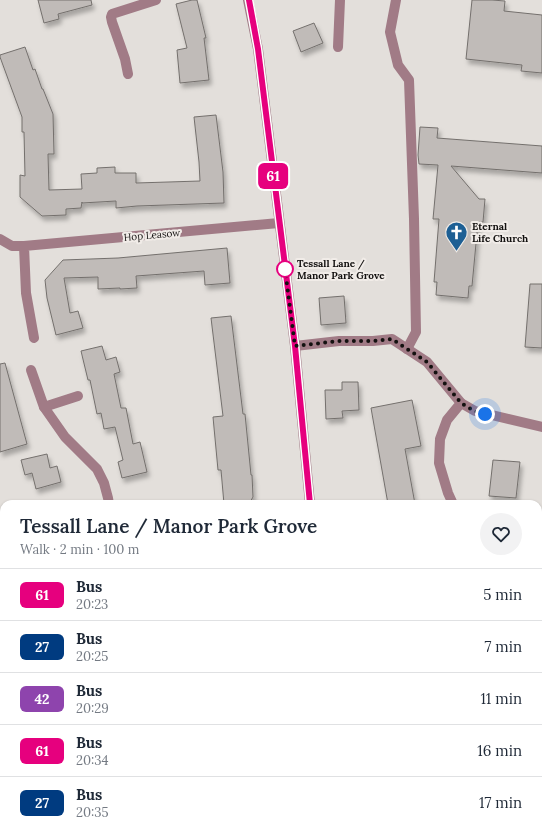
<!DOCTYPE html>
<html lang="en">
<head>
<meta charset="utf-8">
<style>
  body { margin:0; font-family:Lora,serif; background:#f2f2f3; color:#1f2937; height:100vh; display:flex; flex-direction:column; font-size:15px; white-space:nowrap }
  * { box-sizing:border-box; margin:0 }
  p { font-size:13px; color:#747a83 }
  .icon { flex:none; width:22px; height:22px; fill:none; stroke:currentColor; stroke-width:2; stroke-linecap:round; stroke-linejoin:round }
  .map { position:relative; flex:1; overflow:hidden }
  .drawer { position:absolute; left:0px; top:500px; width:542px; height:336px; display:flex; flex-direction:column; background:#fff; border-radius:12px 12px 0 0; box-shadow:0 1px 3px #0004 }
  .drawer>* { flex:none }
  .badge { padding:0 8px; border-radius:6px; font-size:14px; line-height:26px }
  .you { position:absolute; width:20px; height:20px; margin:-10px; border:3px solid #fff; border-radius:50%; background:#1a73e8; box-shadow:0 0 0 6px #1a73e833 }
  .map>.badge { position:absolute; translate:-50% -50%; box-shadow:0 0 0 2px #fff }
  .round { display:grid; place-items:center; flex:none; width:42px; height:42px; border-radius:21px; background:#f2f2f3 }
  .headline { display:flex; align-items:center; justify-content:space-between; height:68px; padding:0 20px }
  h1 { font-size:19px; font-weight:600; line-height:30px }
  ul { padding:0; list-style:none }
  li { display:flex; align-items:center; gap:12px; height:52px; padding:0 20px; border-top:1px solid #e0e1e3 }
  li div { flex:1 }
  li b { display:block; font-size:15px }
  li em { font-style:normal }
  li .badge { min-width:44px; font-weight:700; text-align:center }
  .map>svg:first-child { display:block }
</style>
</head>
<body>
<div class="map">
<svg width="542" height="836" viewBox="0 0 542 836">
  <defs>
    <filter id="shadow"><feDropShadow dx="2.5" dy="4.5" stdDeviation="2" flood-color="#0004"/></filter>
  </defs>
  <rect width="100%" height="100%" fill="#e3dfdb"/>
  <g fill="#c0bbb8" stroke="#74706d" filter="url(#shadow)">
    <polygon points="38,0 91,0 92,5 58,14 59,19 44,23"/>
    <polygon points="192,0 197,0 206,38 204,38 209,80 180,83 177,50 187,48 176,4"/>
    <polygon points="472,0 492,0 505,1 504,11 542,15 542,73 521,71 522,65 466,59"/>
    <polygon points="314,23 323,43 301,52 293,31"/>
    <polygon points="25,47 33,70 35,69 42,89 43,89 53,114 54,154 48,154 49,190 82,189 81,174 97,173 97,168 115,167 115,173 136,173 136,183 200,181 199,162 194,117 216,115 223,172 224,203 137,206 116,208 116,201 82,203 82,202 81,208 66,209 66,215 42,216 20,197 20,175 25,176 24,132 22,132 22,117 0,57 0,55"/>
    <polygon points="420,127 438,128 437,138 542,146 542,173 451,166 479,199 485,199 483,222 478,222 472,286 469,286 468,298 436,295 437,282 434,282 439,219 433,219 438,165 419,164 418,155"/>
    <polygon points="227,248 230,283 205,285 204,271 136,276 137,288 120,289 120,288 98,289 98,277 64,278 70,313 78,311 83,328 56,335 47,298 45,280 63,260 118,258"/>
    <polygon points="530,284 542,284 542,348 525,347"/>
    <polygon points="344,296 346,323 321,325 319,298"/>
    <polygon points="231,316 243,414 245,414 251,475 252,475 253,497 249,504 224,504 221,470 218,470 213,417 223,416 211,318"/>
    <polygon points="102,346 106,360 116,357 120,372 114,374 121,408 126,408 133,444 140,442 147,472 122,478 118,462 123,460 115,427 104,429 101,413 97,414 90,380 88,380 81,351"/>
    <polygon points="5,363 27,444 0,452 0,364"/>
    <polygon points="342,382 358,382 359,410 342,411 343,418 326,419 325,390 342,390"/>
    <polygon points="412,400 421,446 405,449 415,504 388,504 371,408"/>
    <polygon points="47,454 50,468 57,466 61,482 36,489 32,473 25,475 21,460"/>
    <polygon points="493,460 520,462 516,498 489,496"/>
  </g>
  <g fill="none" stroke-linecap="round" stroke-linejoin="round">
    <g stroke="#a17b86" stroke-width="10">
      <polyline points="248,0 258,49 295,346 310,504"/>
      <polyline points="396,0 390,32 398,65 409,80 414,219 416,332 407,349"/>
      <polyline points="338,47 340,0"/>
      <polyline points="128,74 125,59 112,22 111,17 112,14 156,0"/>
      <polyline points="0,239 12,246 24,246"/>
      <polyline points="34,338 26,293 24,246 279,223"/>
      <polyline points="295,346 339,341 373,341 392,339 427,362 461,403 447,420 440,439 439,463 448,493 453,504"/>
      <polyline points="31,370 44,407 65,437 97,469 104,483 108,498 109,504"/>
      <polyline points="461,403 475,411 542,427"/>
      <polyline points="44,407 78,396"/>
      <polyline points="538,567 542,569"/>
      <polyline points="0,568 4,569"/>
      <polyline points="0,719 4,720"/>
      <polyline points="538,747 542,745"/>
      <polyline points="329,832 329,836"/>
      <polyline points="518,832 520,836"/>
      <polyline points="72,836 76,832"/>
    </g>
  </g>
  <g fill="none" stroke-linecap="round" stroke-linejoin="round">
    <defs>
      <polyline id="line" points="249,0 258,49 295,346 310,504"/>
    </defs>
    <use href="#line" stroke="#fff" stroke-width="9"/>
    <use href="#line" stroke="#e6007e" stroke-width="6"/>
    <polyline stroke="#131110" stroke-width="4" stroke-dasharray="0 7.2" points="285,269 295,346 339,341 373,341 392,339 427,362 461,403 474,411 485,414"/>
  </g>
  <defs>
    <symbol id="church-pin" viewBox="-11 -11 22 30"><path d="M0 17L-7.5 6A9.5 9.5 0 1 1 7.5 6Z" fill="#1d5f94" stroke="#f1ece8"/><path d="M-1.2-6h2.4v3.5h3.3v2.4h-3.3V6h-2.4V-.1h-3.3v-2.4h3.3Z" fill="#fff"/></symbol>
  </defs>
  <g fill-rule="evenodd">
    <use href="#church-pin" x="444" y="220" width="25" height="34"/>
  </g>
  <circle fill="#fff" stroke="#e6007e" stroke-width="2" cx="285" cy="269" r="8"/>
  <g text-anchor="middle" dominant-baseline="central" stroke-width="4" stroke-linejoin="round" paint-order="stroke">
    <g font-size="10" font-weight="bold" fill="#131110" stroke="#f1ece8" text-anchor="start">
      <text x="472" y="226">Eternal<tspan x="472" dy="12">Life Church</tspan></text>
    </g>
    <g font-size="10" fill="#131110" stroke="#f1ece8">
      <text transform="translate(152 235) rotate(-5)">Hop Leasow</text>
    </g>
    <g font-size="10" font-weight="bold" fill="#131110" stroke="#f1ece8" text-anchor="start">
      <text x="297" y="263">Tessall Lane /<tspan x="297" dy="12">Manor Park Grove</tspan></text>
    </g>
  </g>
</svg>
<div class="you" style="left:485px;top:414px"></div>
<b class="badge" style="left:273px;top:176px;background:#e6007e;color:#fff">61</b>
<section class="drawer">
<div class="headline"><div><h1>Tessall Lane / Manor Park Grove</h1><p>Walk · 2 min · 100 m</p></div><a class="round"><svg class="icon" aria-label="heart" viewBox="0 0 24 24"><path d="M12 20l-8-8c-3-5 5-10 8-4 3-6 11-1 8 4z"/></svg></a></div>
<ul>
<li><span class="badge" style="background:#e6007e;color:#fff">61</span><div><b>Bus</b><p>20:23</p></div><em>5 min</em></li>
<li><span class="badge" style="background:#003b80;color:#fff">27</span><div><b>Bus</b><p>20:25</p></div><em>7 min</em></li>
<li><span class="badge" style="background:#8e44ad;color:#fff">42</span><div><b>Bus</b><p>20:29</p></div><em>11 min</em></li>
<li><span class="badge" style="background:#e6007e;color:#fff">61</span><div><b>Bus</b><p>20:34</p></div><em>16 min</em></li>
<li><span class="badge" style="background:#003b80;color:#fff">27</span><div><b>Bus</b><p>20:35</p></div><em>17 min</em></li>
</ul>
</section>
</div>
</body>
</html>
